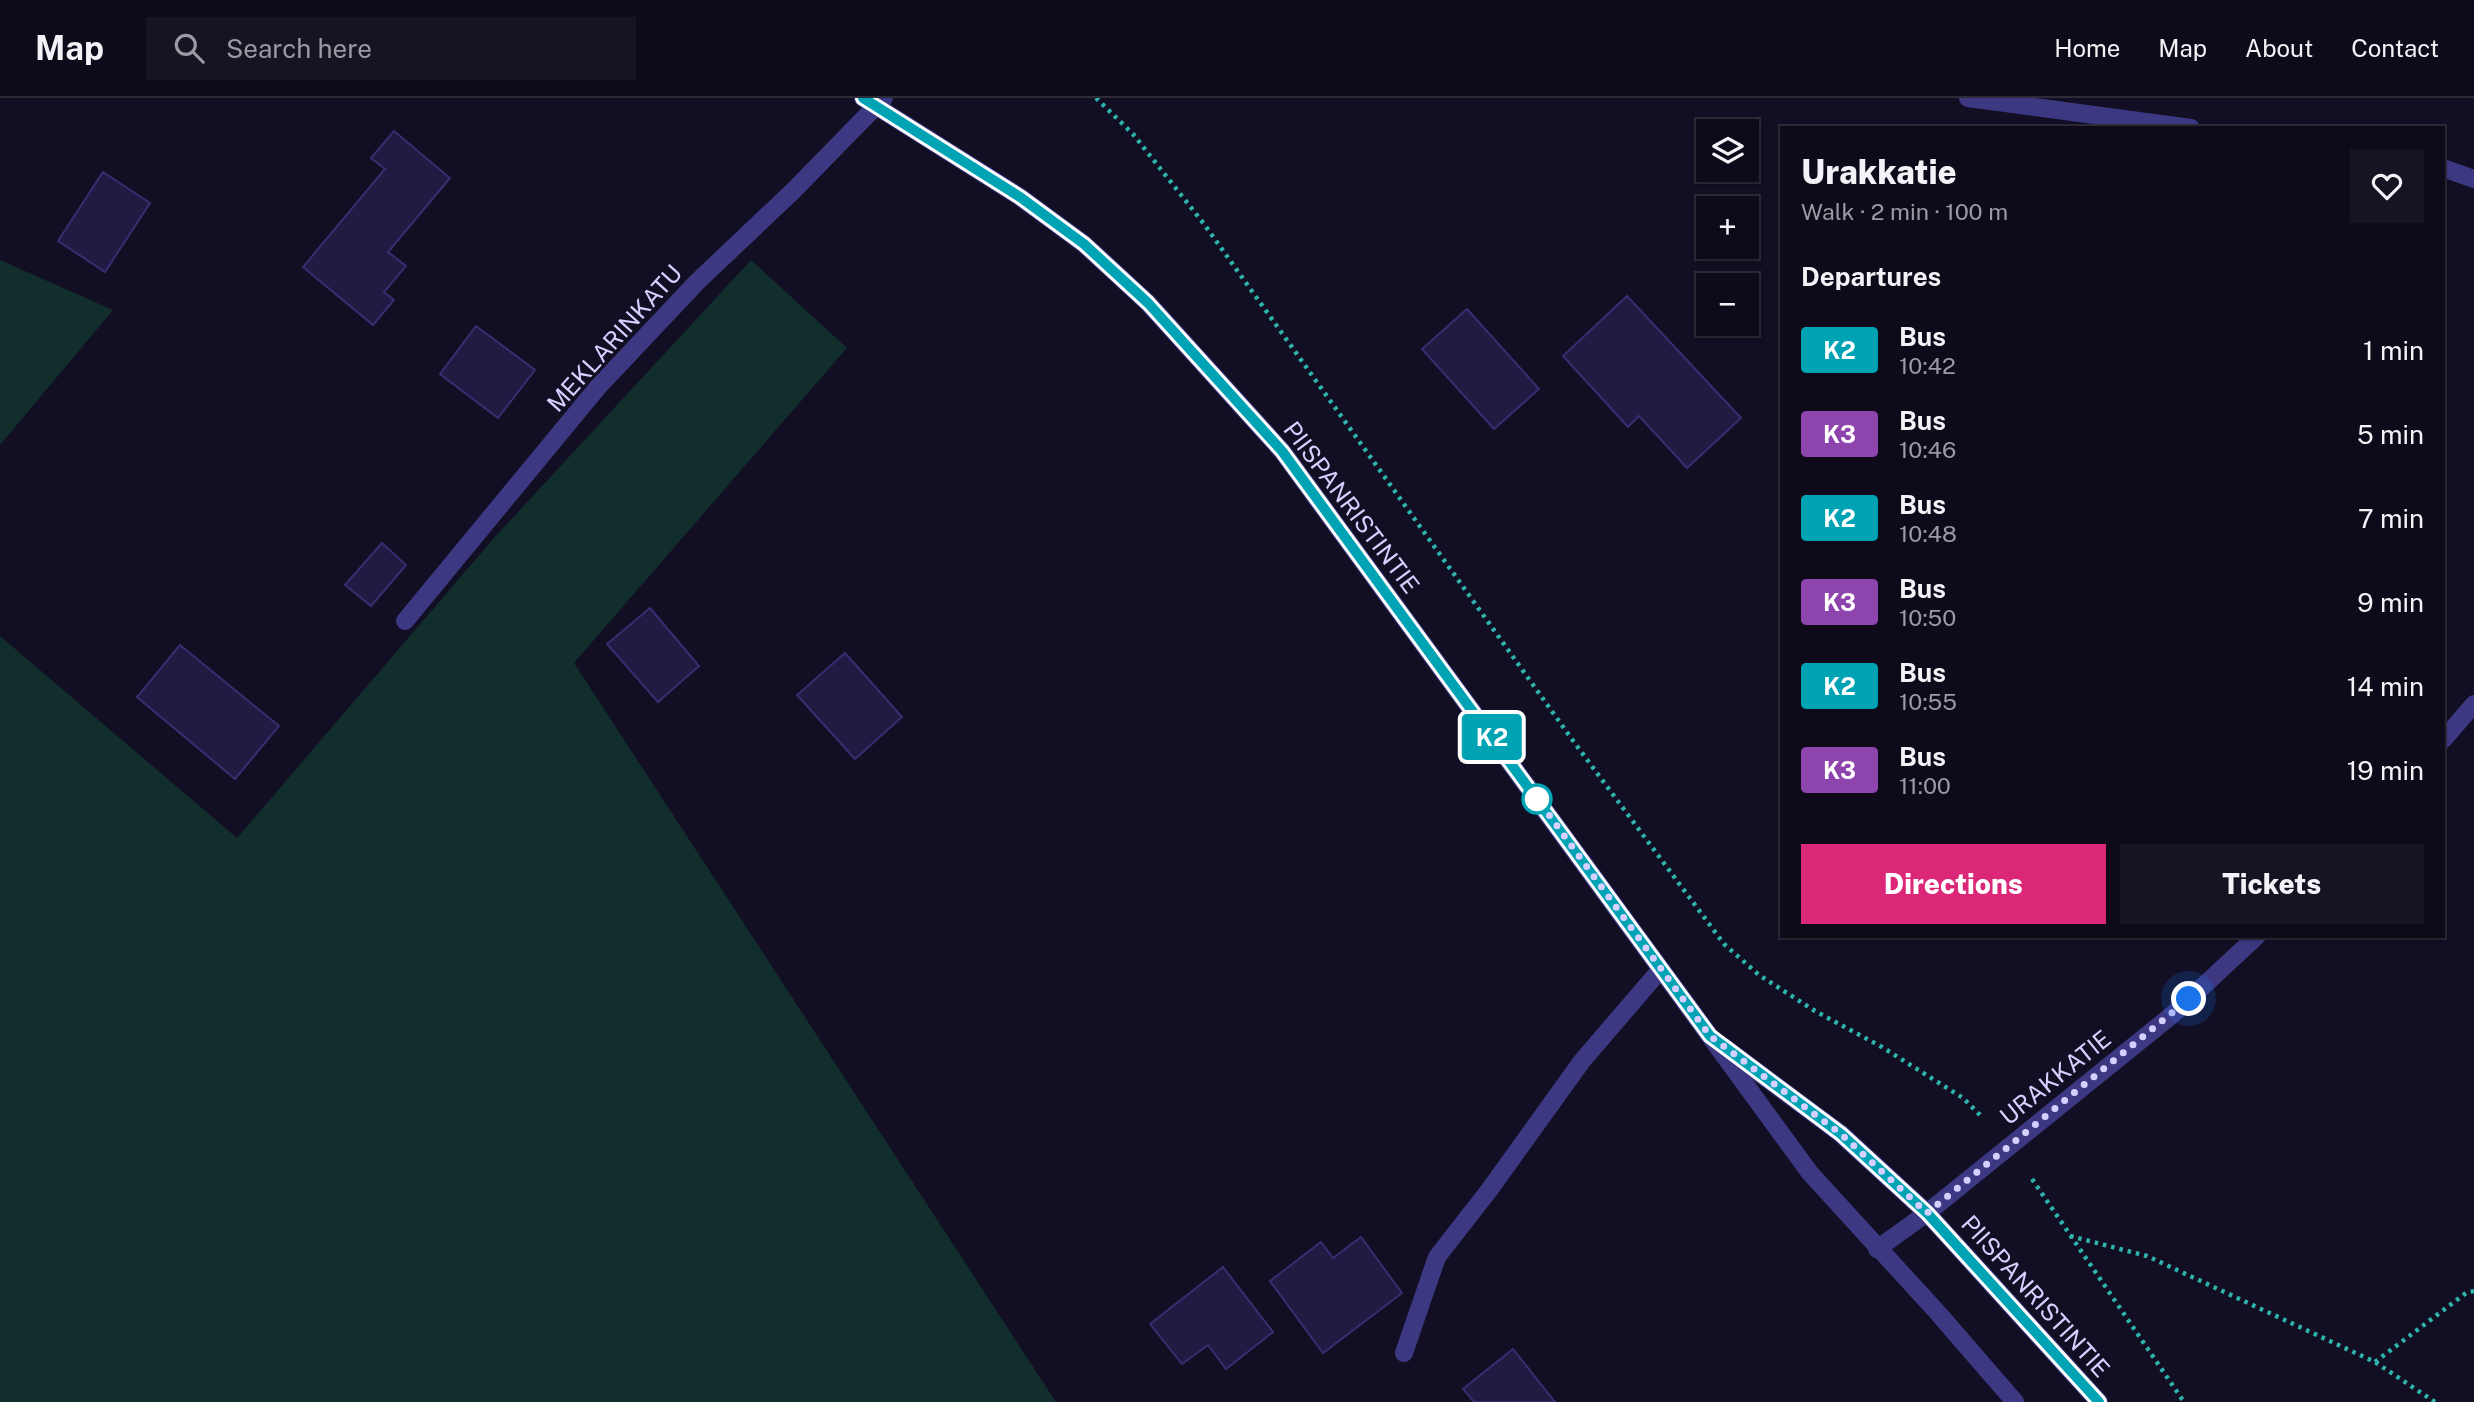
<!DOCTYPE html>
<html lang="en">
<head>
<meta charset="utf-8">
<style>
  body { margin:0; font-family:"Public Sans",sans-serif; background:#171323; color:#f1f3f6; height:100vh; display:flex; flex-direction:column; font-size:26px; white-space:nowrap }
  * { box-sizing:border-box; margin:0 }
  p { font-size:23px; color:#9b9aa2 }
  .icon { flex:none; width:38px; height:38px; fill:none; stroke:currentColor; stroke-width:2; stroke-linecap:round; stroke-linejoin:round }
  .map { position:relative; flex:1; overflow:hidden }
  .sheet { position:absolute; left:1780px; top:28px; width:665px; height:812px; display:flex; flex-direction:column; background:#0e0a1a; border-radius:0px; box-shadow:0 2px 5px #0004,0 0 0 2px #2e2b39 }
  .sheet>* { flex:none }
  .badge { padding:0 14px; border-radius:5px; font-size:24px; line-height:46px }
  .buttons { position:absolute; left:1696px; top:21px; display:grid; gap:14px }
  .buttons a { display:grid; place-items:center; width:63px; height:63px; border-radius:0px; background:#0e0a1a; box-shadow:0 2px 5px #0004,0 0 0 2px #2e2b39; font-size:35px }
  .you { position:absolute; width:35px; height:35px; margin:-18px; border:5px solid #fff; border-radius:50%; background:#1a73e8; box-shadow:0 0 0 10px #1a73e833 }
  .map>.badge { position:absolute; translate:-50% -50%; box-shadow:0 0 0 4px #fff }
  h2 { padding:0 21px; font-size:26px; line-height:63px }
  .round { display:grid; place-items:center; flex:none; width:74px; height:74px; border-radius:0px; background:#171323 }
  .summary { display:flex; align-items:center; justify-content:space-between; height:119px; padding:0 21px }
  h1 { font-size:33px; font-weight:800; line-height:52px }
  .primary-button { display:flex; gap:14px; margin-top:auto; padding:14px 21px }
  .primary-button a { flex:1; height:80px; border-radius:0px; background:#db2777; color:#fff; font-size:28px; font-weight:800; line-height:80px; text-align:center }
  .primary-button a+a { background:#171323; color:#f1f3f6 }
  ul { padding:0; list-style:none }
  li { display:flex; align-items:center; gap:21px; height:84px; padding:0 21px }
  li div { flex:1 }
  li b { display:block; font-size:26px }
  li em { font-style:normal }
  li .badge { min-width:77px; font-weight:700; text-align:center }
  header { display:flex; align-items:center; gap:42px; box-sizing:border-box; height:98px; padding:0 35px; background:#0e0a1a; border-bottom:2px solid #2e2b39 }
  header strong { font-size:33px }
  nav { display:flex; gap:38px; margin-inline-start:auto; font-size:24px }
  .search { width:490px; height:63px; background:#171323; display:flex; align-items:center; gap:18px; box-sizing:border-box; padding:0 24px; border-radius:0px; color:#9b9aa2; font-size:26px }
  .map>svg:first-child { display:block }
</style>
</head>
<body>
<header>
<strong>Map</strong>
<div class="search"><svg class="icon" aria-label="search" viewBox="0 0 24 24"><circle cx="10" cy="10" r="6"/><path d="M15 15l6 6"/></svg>Search here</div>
<nav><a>Home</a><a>Map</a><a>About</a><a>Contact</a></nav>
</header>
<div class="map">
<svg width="2474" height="1304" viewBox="0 0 2474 1304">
  <rect width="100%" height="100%" fill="#120e23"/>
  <g fill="#112d2c">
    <polygon points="0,162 113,212 0,347"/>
    <polygon points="751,162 847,250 574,565 1056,1304 0,1304 0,538 237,740 493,441"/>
  </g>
  <g fill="#231a44" stroke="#3a2c70" stroke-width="2">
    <polygon points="394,33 450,80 388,154 406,168 384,194 394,202 373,227 303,169 385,71 371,60"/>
    <polygon points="103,74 150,105 105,174 58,143"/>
    <polygon points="1627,198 1741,320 1687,370 1639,318 1628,329 1563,258"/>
    <polygon points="1467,211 1539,291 1494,331 1422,251"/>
    <polygon points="476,228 535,272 498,320 440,276"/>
    <polygon points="382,445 406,467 371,508 345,487"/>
    <polygon points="650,510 699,568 658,604 607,546"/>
    <polygon points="180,547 279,628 235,681 137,599"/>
    <polygon points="845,555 902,619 855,661 797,597"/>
    <polygon points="1361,1139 1402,1195 1323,1255 1270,1183 1321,1144 1333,1160"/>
    <polygon points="1223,1169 1273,1234 1226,1271 1208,1247 1182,1266 1150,1226"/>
    <polygon points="1513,1251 1555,1304 1474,1304 1463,1291"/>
  </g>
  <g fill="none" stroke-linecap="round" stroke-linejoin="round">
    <g stroke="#2eb4ad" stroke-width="4.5" stroke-dasharray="3.5 5" stroke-linecap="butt">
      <polyline points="1096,0 1133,36 1204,126 1571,640 1724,846 1759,877 1815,913 1882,949 1963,1000 1983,1020"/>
      <polyline points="2032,1081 2184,1304"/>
      <polyline points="2070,1138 2147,1158 2375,1264 2435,1304"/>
      <polyline points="2375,1264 2466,1195 2474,1193"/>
    </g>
    <polyline stroke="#3c3982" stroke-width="18" points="1404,1255 1437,1159 1490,1091 1582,963 1661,871"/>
    <g stroke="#3c3982" stroke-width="18">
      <polyline points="1968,0 2191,30"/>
      <polyline points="2443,70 2474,81"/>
      <polyline points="405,523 598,289 697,184 793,93 884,0"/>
      <polyline points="2443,642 2474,606"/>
      <polyline points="1877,1151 1927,1115 2172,917 2257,838"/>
    </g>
    <g stroke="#3c3982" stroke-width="18">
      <polyline points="863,0 1020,99 1084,146 1148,205 1282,353 1810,1075 1938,1215 2015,1304"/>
      <polyline points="1724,949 1841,1036 1927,1115 2099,1304"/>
    </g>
  </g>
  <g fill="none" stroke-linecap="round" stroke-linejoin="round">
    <defs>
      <polyline id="line" points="863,0 1020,99 1084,146 1148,205 1282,353 1710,938 1841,1036 1927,1115 2099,1304"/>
    </defs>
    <use href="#line" stroke="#fff" stroke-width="16"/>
    <use href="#line" stroke="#00a3b4" stroke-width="10"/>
    <polyline stroke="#d5d0ff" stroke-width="7" stroke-dasharray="0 12.6" points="1537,701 1536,699 1710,938 1841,1036 1927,1115 2189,901"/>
  </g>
  <circle fill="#fff" stroke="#00a3b4" stroke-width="3.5" cx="1537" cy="701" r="14"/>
  <g text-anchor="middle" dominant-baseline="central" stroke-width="6" stroke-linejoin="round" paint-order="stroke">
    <g font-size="24" fill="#d5d0ff" stroke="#120e23">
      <text transform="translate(614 240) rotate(-48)">MEKLARINKATU</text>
      <text transform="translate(1352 409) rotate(53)">PIISPANRISTINTIE</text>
      <text transform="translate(2055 979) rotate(-39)">URAKKATIE</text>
      <text transform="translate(2036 1198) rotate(48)">PIISPANRISTINTIE</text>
    </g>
  </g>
</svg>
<div class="buttons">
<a><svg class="icon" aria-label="layers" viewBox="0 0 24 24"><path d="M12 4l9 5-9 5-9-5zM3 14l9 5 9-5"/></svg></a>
<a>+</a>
<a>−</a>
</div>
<div class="you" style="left:2189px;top:901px"></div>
<b class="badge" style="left:1492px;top:639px;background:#00a3b4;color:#fff">K2</b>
<section class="sheet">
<div class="summary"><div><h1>Urakkatie</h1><p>Walk · 2 min · 100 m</p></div><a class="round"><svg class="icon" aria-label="heart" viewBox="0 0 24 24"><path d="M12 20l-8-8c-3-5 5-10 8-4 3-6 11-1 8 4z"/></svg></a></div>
<h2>Departures</h2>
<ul>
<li><span class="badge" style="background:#00a3b4;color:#fff">K2</span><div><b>Bus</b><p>10:42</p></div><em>1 min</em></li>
<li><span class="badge" style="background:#8e44ad;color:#fff">K3</span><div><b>Bus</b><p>10:46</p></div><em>5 min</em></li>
<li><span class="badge" style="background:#00a3b4;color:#fff">K2</span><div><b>Bus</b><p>10:48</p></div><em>7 min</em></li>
<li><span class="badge" style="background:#8e44ad;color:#fff">K3</span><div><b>Bus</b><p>10:50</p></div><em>9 min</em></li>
<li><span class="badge" style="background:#00a3b4;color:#fff">K2</span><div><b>Bus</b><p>10:55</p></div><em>14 min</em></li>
<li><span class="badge" style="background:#8e44ad;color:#fff">K3</span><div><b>Bus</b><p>11:00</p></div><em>19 min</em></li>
</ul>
<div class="primary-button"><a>Directions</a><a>Tickets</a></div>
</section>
</div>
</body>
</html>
